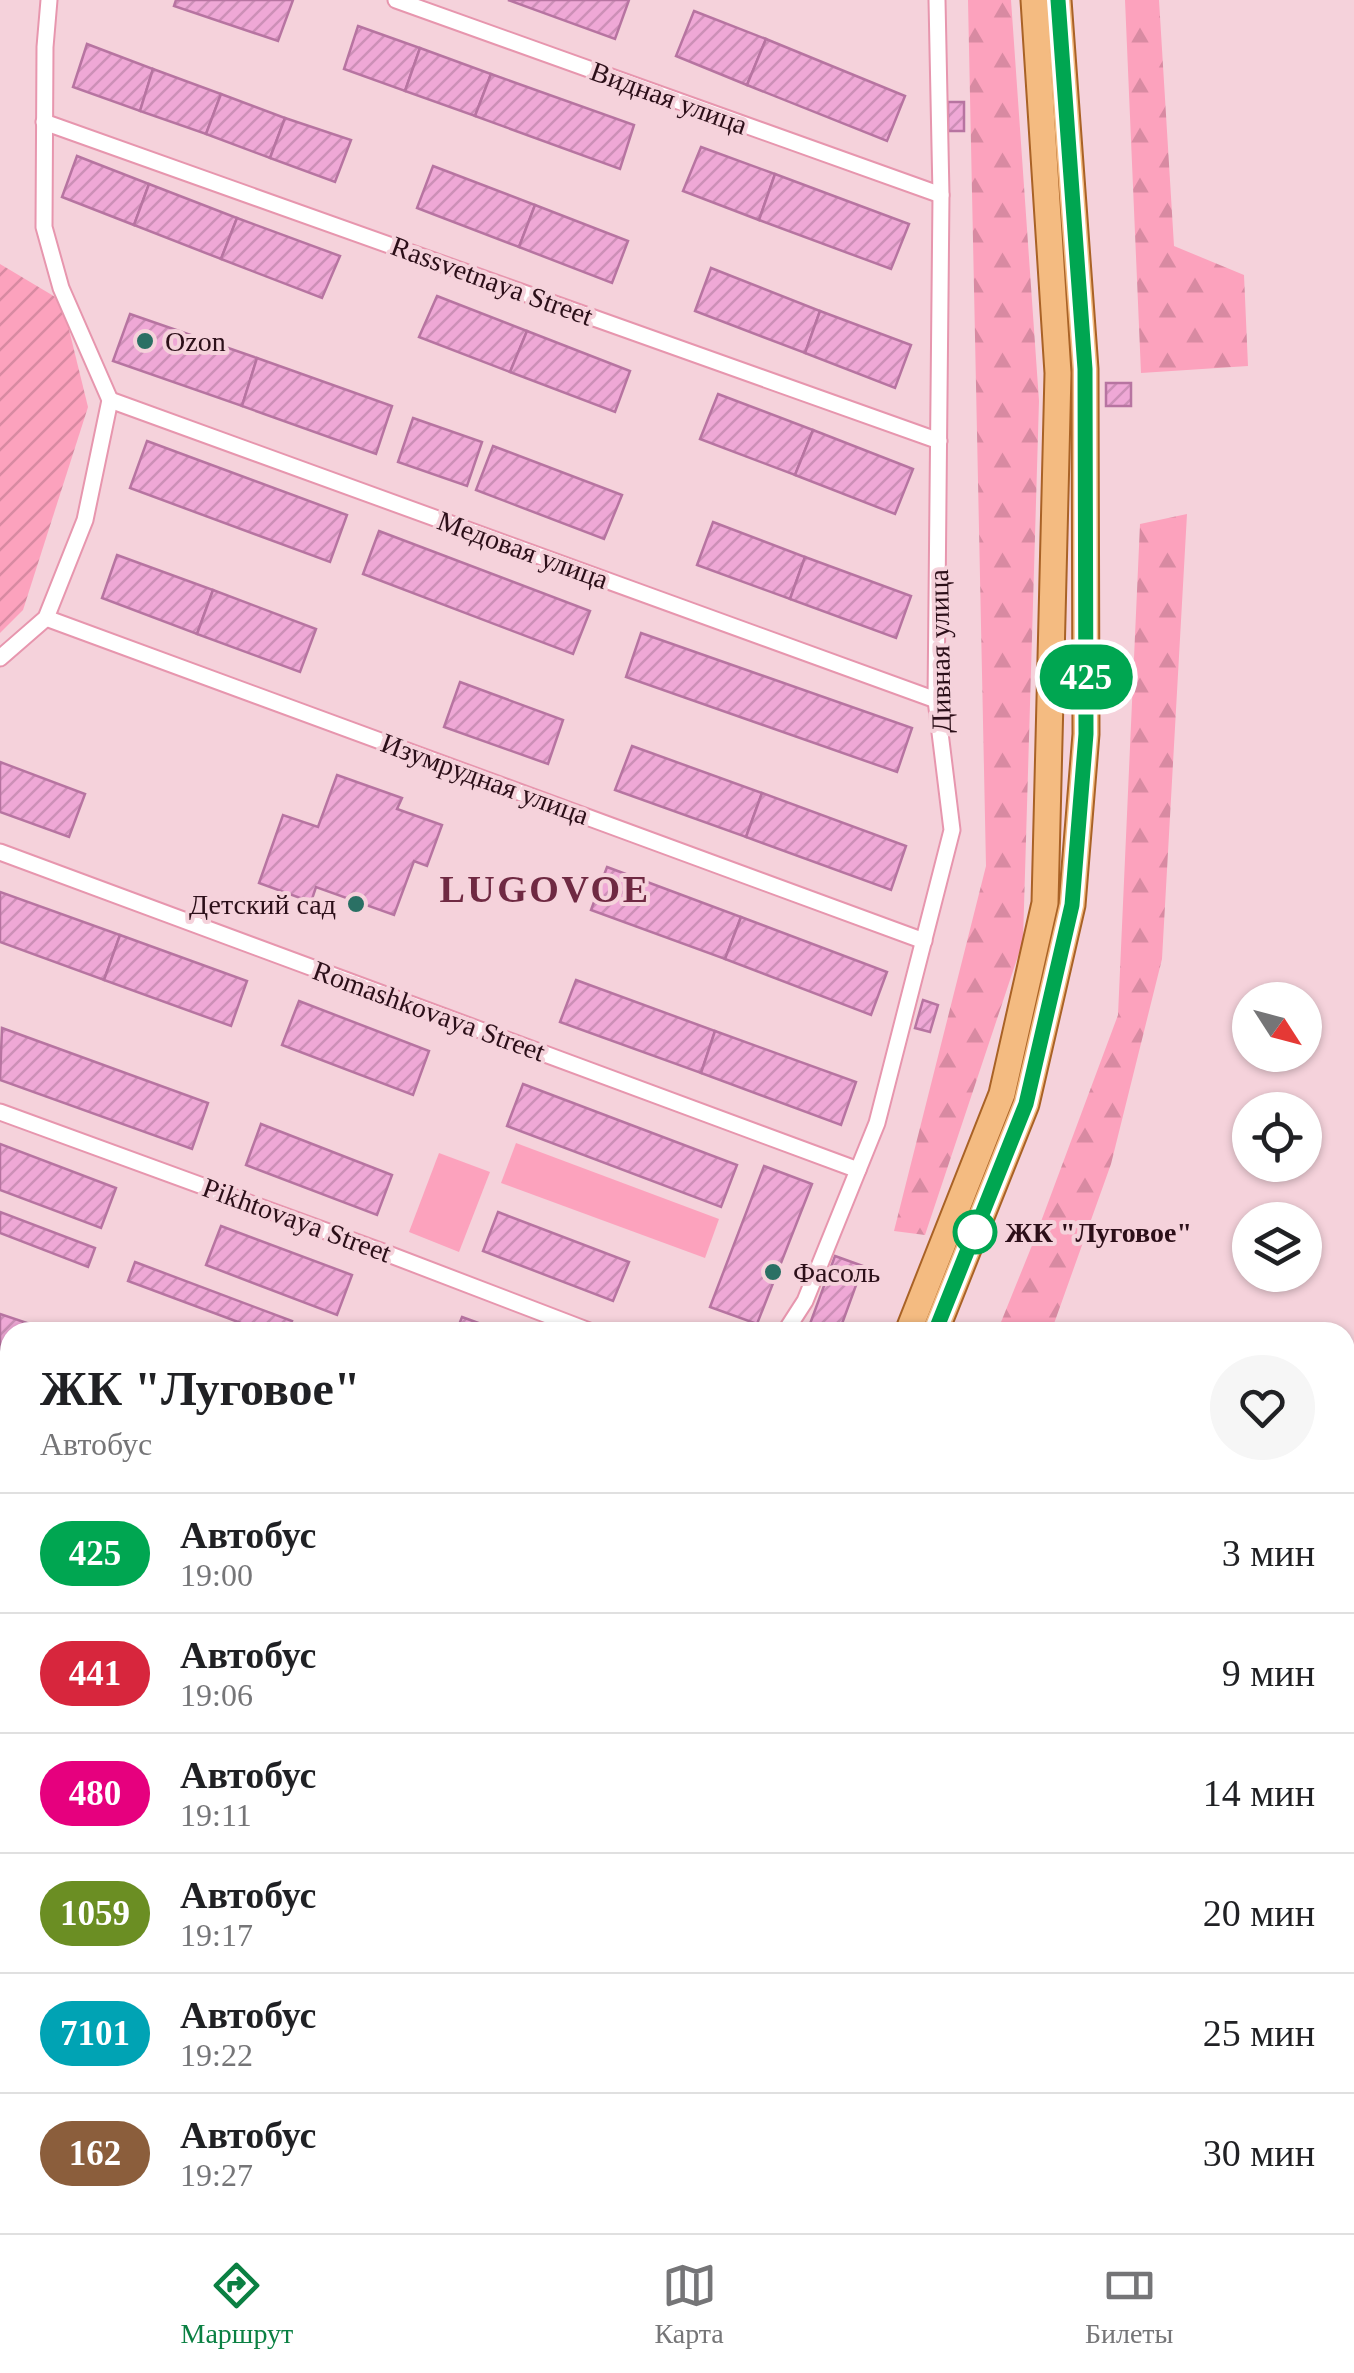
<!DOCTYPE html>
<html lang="ru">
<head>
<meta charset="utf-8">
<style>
  body { margin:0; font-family:Georgia,serif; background:#f6f6f6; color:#202124; height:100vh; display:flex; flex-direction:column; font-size:38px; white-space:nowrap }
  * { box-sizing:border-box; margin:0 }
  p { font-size:32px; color:#757577 }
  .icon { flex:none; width:55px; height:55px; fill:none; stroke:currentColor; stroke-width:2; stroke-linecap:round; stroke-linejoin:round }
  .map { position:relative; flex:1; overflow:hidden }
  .details { position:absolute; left:0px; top:1322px; width:1355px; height:912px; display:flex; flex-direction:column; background:#fff; border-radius:30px 30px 0 0; box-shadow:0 2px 8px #0004 }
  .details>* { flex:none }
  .badge { padding:0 20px; border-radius:32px; font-size:35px; line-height:65px }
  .needle { width:65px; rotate:126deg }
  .tools { position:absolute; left:1232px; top:982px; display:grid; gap:20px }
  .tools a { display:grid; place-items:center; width:90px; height:90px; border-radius:50%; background:#fff; box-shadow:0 2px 8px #0004; font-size:50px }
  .map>.badge { position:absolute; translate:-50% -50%; box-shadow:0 0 0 5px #fff }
  .round { display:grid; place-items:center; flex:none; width:105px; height:105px; border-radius:52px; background:#f6f6f6 }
  .headline { display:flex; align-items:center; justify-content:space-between; height:170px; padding:0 40px }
  h1 { font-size:48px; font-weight:700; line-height:75px }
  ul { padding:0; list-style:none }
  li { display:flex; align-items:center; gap:30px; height:120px; padding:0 40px; border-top:2px solid #e0e0e0 }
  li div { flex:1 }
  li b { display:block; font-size:38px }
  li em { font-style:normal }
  li .badge { min-width:110px; font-weight:700; text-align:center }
  .menu { display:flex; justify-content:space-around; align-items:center; height:140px; border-top:2px solid #e0e0e0; background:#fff; font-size:28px; color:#757577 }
  .menu a { display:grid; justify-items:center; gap:5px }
  .menu .current { color:#0b8043 }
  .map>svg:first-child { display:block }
</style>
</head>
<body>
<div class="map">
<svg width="1354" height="2233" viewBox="0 0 1354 2233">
  <defs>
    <pattern id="forest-firs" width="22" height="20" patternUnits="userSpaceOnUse" patternTransform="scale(2.5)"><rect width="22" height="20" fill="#fca2bd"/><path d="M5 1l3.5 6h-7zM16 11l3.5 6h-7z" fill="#d88aa2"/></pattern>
    <pattern id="garden-furrows" width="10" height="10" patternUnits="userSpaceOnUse" patternTransform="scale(2.5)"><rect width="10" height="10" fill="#fca2bd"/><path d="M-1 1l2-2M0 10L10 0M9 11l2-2" fill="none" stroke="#d88aa2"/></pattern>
    <pattern id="building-hatch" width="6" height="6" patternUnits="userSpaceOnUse" patternTransform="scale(2.5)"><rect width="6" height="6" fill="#efa8d6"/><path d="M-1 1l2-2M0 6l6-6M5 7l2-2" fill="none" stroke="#cd8fb7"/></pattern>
  </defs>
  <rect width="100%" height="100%" fill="#f5d2db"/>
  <g fill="#fca2bd">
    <polygon points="516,1143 719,1219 705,1258 501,1183"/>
    <polygon points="439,1153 490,1172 459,1252 409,1232"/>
  </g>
  <g fill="url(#forest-firs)">
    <polygon points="968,0 1011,0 1039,401 1023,941 925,1235 894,1231 986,866"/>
    <polygon points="1125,0 1159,0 1174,246 1244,275 1248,366 1141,373"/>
    <polygon points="1187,514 1162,959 1111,1164 1051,1332 997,1332 1033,1243 1118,1015 1140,524"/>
  </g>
  <g fill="url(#garden-furrows)">
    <polygon points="0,264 62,301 88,407 23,610 0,633"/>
    <polygon points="0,1638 10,1639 10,1809 0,1808"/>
    <polygon points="1354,1903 1354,2233 658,2233 661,2225 1345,2225 1345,1904"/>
  </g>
  <g fill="url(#building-hatch)" stroke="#b774a1" stroke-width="2.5">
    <polygon points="176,0 293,0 278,41 174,6"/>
    <polygon points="508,0 629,0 615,39"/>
    <polygon points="694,11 766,39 747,85 676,56"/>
    <polygon points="358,26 420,48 405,91 344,69"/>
    <polygon points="766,39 905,96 887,141 747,85"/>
    <polygon points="87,44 153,69 140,111 73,87"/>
    <polygon points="420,48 491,74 475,116 405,91"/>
    <polygon points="153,69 221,94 206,134 140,111"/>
    <polygon points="491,74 634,125 620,169 475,116"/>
    <polygon points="221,94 285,118 270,158 206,134"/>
    <rect x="948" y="102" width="16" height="29"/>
    <polygon points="285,118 351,140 335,182 270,158"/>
    <polygon points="701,147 775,174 759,220 683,191"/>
    <polygon points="77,156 149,184 134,225 62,197"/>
    <polygon points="433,166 535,205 519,247 417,208"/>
    <polygon points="775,174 909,224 891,269 759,220"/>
    <polygon points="149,184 237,218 221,259 134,225"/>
    <polygon points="535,205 628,241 612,283 519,247"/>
    <polygon points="237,218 340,256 322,298 221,259"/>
    <polygon points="711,268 820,311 805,353 695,311"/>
    <polygon points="437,296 527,331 510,372 419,337"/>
    <polygon points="820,311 911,345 895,388 805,353"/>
    <polygon points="130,314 257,358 242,406 113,361"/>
    <polygon points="527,331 630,371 615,412 510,372"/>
    <polygon points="257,358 392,406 376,454 242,406"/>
    <rect x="1106" y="383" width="25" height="23"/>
    <polygon points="718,394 813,430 795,475 700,439"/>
    <polygon points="413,418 482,442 467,486 398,462"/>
    <polygon points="813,430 913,469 895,514 795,475"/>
    <polygon points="147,441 347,515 330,562 130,488"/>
    <polygon points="493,446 622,495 604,539 476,490"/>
    <polygon points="713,522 805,557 790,599 697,565"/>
    <polygon points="379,531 590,611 573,654 363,574"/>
    <polygon points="117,555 213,590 197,634 102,598"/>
    <polygon points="805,557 911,596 896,638 790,599"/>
    <polygon points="213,590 316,629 300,672 197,634"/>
    <polygon points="641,633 912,728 897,772 626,677"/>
    <polygon points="460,682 563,720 548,764 444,727"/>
    <polygon points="632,746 762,793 746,837 615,790"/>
    <polygon points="0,762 85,794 69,837 0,812"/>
    <polygon points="337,775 402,798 397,809 442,825 427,866 414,861 394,915 316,887 311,902 259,883 283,815 318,827"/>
    <polygon points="762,793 906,846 891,890 746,837"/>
    <polygon points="607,867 741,917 725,959 591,910"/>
    <polygon points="0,892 120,935 104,980 0,942"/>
    <polygon points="741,917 887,972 871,1015 725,959"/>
    <polygon points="120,935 247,981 231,1026 104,980"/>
    <polygon points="576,980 715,1031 701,1073 560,1022"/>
    <polygon points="923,1000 938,1005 930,1032 915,1028"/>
    <polygon points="299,1001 429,1051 413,1095 282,1045"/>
    <polygon points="2,1028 208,1103 192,1149 0,1080"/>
    <polygon points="715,1031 856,1082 841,1125 701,1073"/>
    <polygon points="523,1084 737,1165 721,1207 507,1126"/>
    <polygon points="261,1124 392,1175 377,1215 246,1165"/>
    <polygon points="0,1144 116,1188 101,1228 0,1190"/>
    <polygon points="764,1166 812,1184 757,1324 710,1307"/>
    <polygon points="0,1212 95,1248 88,1267 0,1233"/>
    <polygon points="498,1212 629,1262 613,1301 483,1251"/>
    <polygon points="221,1226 352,1275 337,1315 206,1265"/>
    <polygon points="835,1256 863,1266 839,1332 807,1332"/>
    <polygon points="135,1262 292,1321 288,1332 265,1332 128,1281"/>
    <polygon points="0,1314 39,1327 37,1332 10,1332 10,1365 0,1362"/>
    <polygon points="462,1317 503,1332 456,1332"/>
    <polygon points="0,1428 10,1431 10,1479 0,1475"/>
    <polygon points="10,1950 10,1985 0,1985 0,1951"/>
    <polygon points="10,2028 10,2064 0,2065 0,2029"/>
    <polygon points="10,2089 10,2120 0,2122 0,2090"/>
    <polygon points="10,2143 10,2165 0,2167 0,2144"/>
  </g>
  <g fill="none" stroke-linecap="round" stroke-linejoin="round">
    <defs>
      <g id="minor">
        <polyline points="396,0 941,195"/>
        <polyline points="44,122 939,441"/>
        <polyline points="110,400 936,700"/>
        <polyline points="46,618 924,941"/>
        <polyline points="0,658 46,618 85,520 110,400 61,288 44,227 45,47 49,0"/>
        <polyline points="0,852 858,1170"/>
        <polyline points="0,1112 383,1252 592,1332"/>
        <polyline points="785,1332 805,1301 877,1123 952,830 936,700 941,195 937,0"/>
        <polyline points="0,1390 10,1393"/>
        <polyline points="0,1629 10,1630"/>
        <polyline points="0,1932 10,1931"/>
      </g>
      <g id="primary">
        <polyline points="908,1332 1002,1094 1045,903 1058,373 1034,0"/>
        <polyline points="935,1332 1026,1104 1072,905 1086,734 1085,369 1058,0"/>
        <polyline points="546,2233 549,2225"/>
        <polyline points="573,2233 577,2225"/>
      </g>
    </defs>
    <use href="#minor" stroke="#e796ae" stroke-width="19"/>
    <use href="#primary" stroke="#a96226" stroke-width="29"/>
    <use href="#minor" stroke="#fff" stroke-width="15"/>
    <use href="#primary" stroke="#f4bb81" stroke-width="25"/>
  </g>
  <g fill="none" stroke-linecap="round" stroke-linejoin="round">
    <defs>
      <polyline id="line" points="935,1332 1026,1104 1072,905 1086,734 1085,369 1058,0"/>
    </defs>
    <use href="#line" stroke="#fff" stroke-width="22"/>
    <use href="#line" stroke="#00a651" stroke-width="15"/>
  </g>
  <g fill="#2a7064" stroke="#f5d2db" stroke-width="4">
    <circle cx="145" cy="341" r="10"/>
    <circle cx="356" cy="904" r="10"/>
    <circle cx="773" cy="1272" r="10"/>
  </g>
  <circle fill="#fff" stroke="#00a651" stroke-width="5" cx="975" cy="1232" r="20"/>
  <g text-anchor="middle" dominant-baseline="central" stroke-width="8" stroke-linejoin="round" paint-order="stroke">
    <g font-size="28" fill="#2c0f19" stroke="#f5d2db">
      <text transform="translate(669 98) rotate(20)">Видная улица</text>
      <text transform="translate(492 281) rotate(20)">Rassvetnaya Street</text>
      <text transform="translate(523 550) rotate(20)">Медовая улица</text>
      <text transform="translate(940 651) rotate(-91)">Дивная улица</text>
      <text transform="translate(485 779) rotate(20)">Изумрудная улица</text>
      <text transform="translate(429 1011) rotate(20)">Romashkovaya Street</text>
      <text transform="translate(297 1220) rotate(20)">Pikhtovaya Street</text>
    </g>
    <g font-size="28" fill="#2c0f19" stroke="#f5d2db" text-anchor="start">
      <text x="165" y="341">Ozon</text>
      <text x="336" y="904" text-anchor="end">Детский сад</text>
      <text x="793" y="1272">Фасоль</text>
    </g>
    <g font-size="28" font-weight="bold" fill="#2c0f19" stroke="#f5d2db" text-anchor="start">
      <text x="1005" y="1232">ЖК "Луговое"</text>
    </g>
    <g font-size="38" font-weight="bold" letter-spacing="2.5" fill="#6f2942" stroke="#f5d2db">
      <text x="545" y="889">LUGOVOE</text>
    </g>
  </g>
</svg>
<div class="tools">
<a><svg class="needle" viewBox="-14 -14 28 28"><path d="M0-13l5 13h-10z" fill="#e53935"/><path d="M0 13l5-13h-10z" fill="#757577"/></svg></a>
<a><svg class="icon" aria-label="locate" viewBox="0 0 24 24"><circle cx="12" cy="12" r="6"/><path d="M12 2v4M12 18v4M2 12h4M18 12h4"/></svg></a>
<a><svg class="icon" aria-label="layers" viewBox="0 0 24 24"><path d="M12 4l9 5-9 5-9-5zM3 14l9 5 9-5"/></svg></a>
</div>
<b class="badge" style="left:1086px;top:677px;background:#00a651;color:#fff">425</b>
<section class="details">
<div class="headline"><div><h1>ЖК &quot;Луговое&quot;</h1><p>Автобус</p></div><a class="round"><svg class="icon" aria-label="heart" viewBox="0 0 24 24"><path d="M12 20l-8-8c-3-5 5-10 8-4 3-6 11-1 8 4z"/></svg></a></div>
<ul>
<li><span class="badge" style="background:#00a651;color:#fff">425</span><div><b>Автобус</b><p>19:00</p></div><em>3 мин</em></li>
<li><span class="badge" style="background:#d7263d;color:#fff">441</span><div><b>Автобус</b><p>19:06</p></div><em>9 мин</em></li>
<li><span class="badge" style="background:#e6007e;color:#fff">480</span><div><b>Автобус</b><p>19:11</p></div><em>14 мин</em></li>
<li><span class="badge" style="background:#6b8e23;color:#fff">1059</span><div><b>Автобус</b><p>19:17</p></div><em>20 мин</em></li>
<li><span class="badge" style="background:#00a3b4;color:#fff">7101</span><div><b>Автобус</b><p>19:22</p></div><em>25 мин</em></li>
<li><span class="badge" style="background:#8b5e3c;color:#fff">162</span><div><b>Автобус</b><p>19:27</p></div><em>30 мин</em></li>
</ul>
</section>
</div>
<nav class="menu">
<a class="current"><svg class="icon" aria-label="directions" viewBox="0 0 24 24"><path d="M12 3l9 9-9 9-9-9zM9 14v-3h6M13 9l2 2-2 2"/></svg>Маршрут</a>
<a><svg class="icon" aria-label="map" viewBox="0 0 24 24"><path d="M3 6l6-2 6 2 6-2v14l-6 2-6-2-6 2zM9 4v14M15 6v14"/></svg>Карта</a>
<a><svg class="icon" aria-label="tickets" viewBox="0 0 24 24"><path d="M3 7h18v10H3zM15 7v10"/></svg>Билеты</a>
</nav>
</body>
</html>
